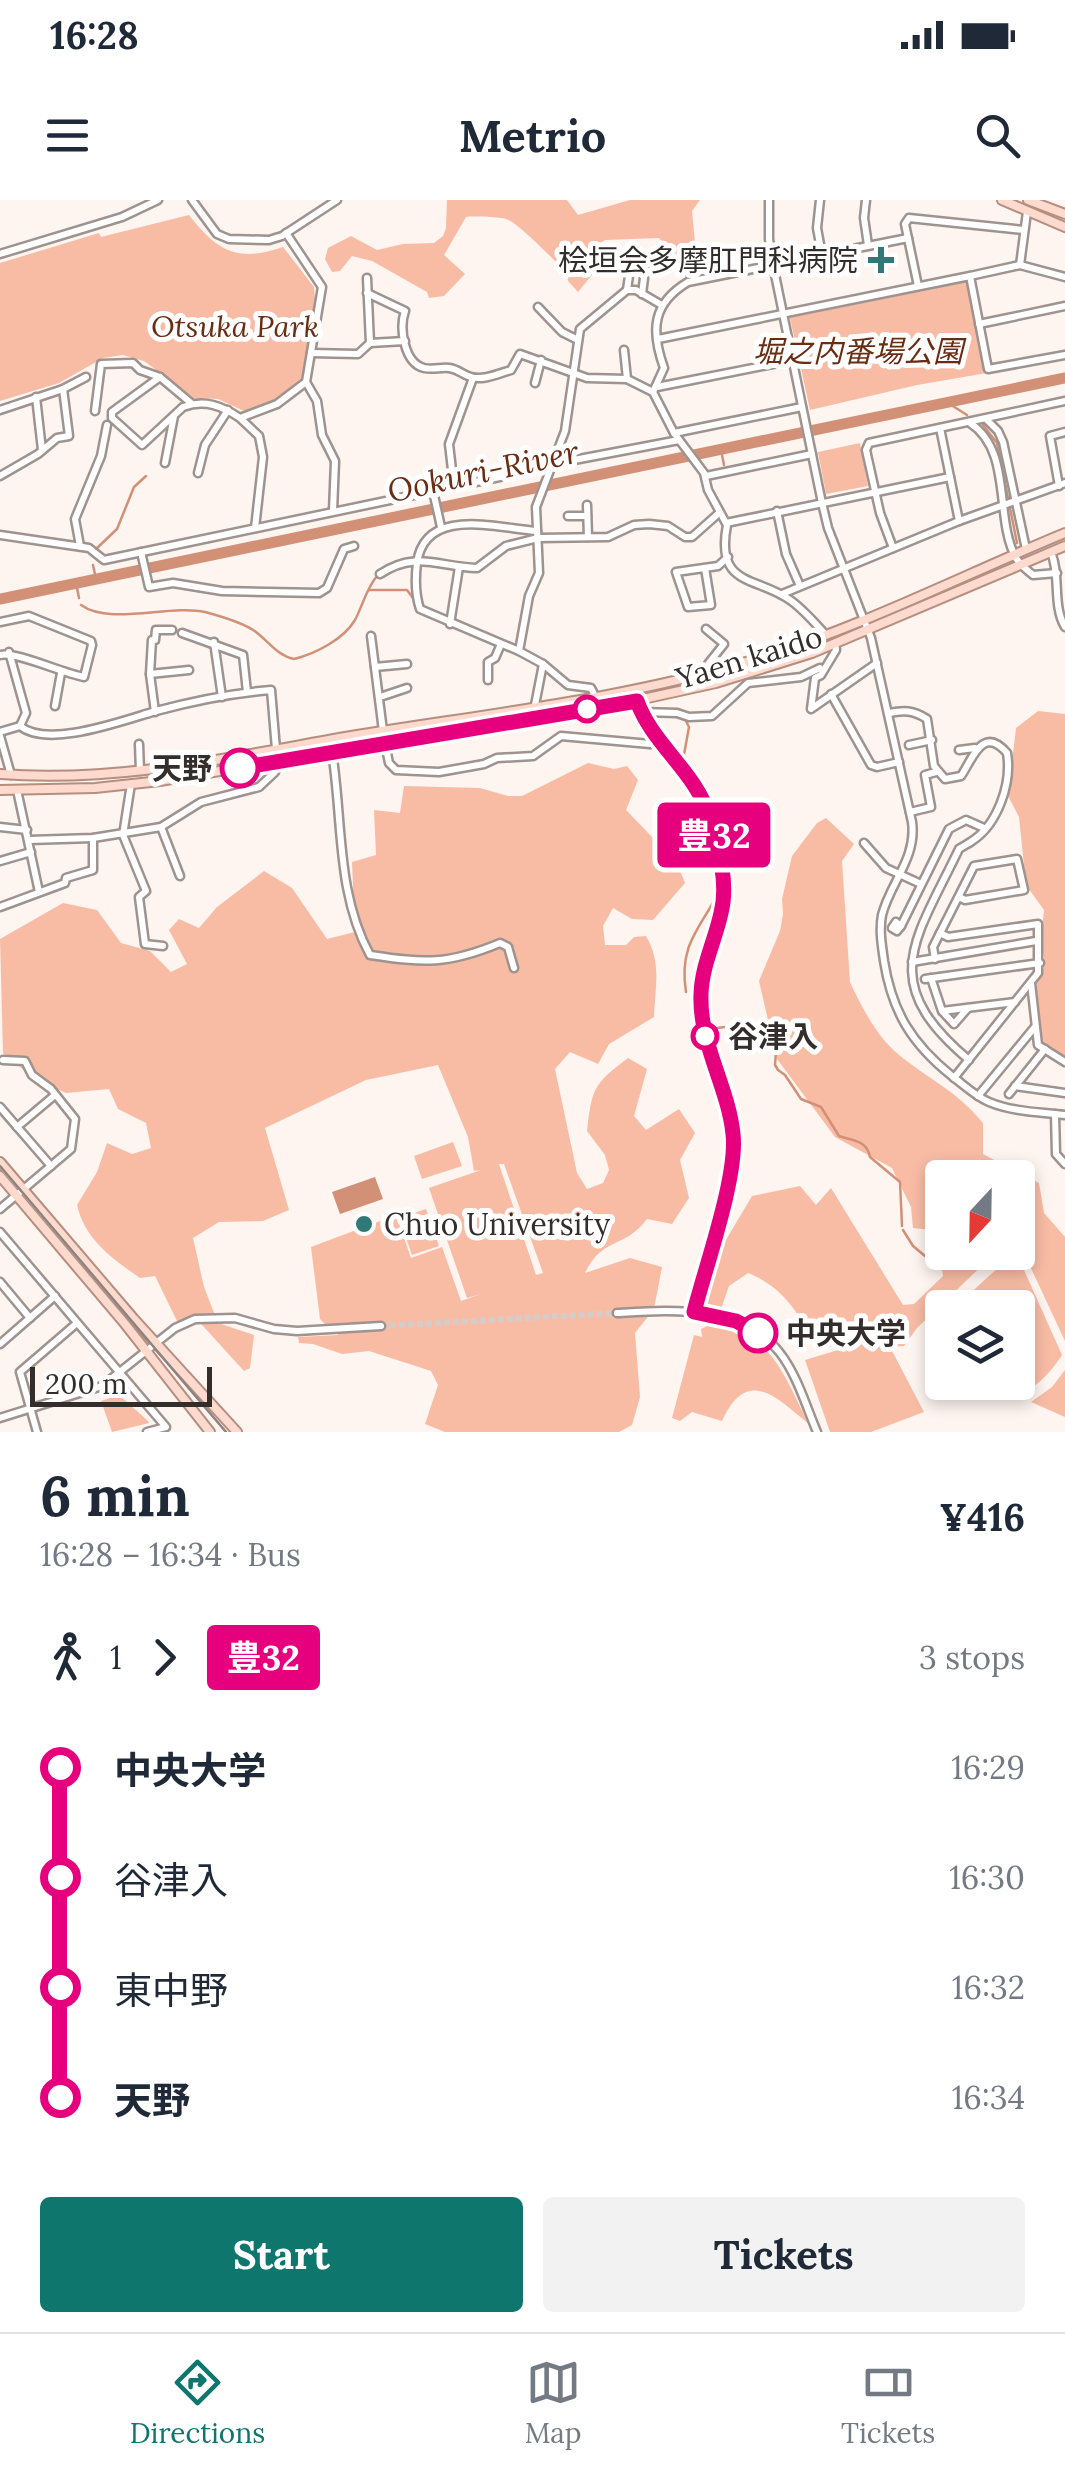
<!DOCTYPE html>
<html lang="en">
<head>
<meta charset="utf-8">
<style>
  body { margin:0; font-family:Lora,"Noto Sans JP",serif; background:#f2f2f3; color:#1f2937; height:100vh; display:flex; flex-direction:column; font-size:38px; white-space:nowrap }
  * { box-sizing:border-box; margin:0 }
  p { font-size:32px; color:#747a83 }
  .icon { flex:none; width:55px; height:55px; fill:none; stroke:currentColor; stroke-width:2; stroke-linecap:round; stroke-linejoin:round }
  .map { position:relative; height:1232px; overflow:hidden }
  .details { display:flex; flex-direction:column; background:#fff; flex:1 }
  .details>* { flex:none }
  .badge { padding:0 20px; border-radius:8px; font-size:35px; line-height:65px }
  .needle { width:65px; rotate:202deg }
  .tools { position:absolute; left:925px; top:960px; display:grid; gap:20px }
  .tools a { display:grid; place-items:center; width:110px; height:110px; border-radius:10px; background:#fff; box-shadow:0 5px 15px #0003; font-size:50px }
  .scale { position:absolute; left:30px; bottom:25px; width:182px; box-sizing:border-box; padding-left:10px; border:5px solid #332e2c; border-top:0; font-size:28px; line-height:35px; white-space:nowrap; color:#332e2c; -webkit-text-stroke:8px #fff; paint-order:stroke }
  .map>.badge { position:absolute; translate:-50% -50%; box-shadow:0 0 0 5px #fff }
  .legs { display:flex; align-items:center; gap:15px; height:110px; padding:0 40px; font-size:32px }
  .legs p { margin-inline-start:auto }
  .overview { display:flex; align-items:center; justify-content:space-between; height:170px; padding:0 40px }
  h1 { font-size:55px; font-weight:700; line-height:75px }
  .primary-button { display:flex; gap:20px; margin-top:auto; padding:20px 40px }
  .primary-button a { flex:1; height:115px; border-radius:10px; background:#0f766e; color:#fff; font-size:40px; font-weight:700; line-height:115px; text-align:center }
  .primary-button a+a { background:#f2f2f3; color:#1f2937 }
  ul { padding:0 40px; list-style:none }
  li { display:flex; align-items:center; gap:35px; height:110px; font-size:38px }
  li i { display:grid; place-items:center; width:15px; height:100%; margin:0 12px; background:currentColor }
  li i::after { content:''; width:25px; height:25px; margin:-12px; border:8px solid; border-radius:50%; background:#fff }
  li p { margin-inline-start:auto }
  li:first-child i { background:linear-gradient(#0000 50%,currentColor 0) }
  li:last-child i { background:linear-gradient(currentColor 50%,#0000 0) }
  .status { display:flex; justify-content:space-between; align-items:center; height:70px; padding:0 50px; background:#fff; direction:ltr }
  .status svg { height:28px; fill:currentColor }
  header { display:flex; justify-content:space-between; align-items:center; height:130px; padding:0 40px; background:#fff; font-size:45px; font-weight:700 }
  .menu { display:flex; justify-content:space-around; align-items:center; height:140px; border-top:2px solid #e0e1e3; background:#fff; font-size:28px; color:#747a83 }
  .menu a { display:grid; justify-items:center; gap:5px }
  .menu .current { color:#0f766e }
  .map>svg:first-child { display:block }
</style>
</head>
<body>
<div class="status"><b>16:28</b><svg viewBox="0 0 49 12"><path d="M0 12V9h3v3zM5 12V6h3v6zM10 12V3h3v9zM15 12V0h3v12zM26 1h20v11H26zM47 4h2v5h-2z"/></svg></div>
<header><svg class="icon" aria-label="menu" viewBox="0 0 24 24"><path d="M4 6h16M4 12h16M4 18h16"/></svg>Metrio<svg class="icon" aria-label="search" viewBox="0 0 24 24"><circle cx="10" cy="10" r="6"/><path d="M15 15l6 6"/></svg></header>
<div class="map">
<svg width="1065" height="1232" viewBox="0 0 1065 1232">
  <rect width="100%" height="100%" fill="#fef4f0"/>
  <g fill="#f8bca5" fill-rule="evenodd">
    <path d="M447,0h120l11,15 52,-15h70l-8,11 6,64 -12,3 -27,-40 -54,2 -14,10 5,20 -18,22 -10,-11v-8c-14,-12 -49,-50 -62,-54 -6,-2 -33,-3 -40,-2l-22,38 21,19 -21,22 -15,2 -2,-6 -55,-31 -20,-5 -12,15 -8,1 -7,-13 3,-11 23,-12 26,14 26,-6 31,-1 9,-7 3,-8z"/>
    <path d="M189,15c28,36 48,48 94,32l31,40 1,12 -13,81 -21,17 -37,14 -26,-12 -24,-1 -50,-37 -21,-6 -20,3 -44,25 -59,18v-138l99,-30 2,4z"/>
    <polygon points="965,79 968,80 987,173 917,185 810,210 790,118 792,114"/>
    <polygon points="860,243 868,286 826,294 818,252"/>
    <polygon points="1038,511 1065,514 1065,857 1042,842 1036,786 1045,765 1041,738 1044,710 1026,685 1019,617 1008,596 1016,528"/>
    <path d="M588,563l26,6 13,-3 11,14 -12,30 51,53 8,20 -32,37 -21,-1 -19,-11 -10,18 2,19h21l8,-8 12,-1c16,27 9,51 8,81l-45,27 -11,20 -28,-12 -15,17 22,104 10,16 16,-6 6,-13 -4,-15 -18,-24c5,-42 6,-47 41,-73l19,11 -13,47 12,14 33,-21 16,24 -15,27 9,38 -17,26 -25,-5c-22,30 -44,17 -62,54l45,-15 32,9 -8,42 -19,24 5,64 -8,28 -13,7h-174l-20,-8 13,-39 -7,-14 -62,-20 -27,3 -29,-10 -14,-1 -1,-6 40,-2 -1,-11h-12l-5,-5 -9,-72 85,-32 15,43 31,-11 19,54 20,-7 -14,4 -38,-110 52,-18 -7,1 -6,-34 -30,-72 -72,15 -101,48 24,82 -26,11 -44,1 -26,16 11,49 14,36 36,12 -4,33 -6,3 -51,-56 -15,8 -23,-47 -15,2c-27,-19 -55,-38 -63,-73l20,-33 10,-29 25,11 19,-6 -5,-25 -28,-14 -9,-20 -43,4 -31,-14 -32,-26 -3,-114 63,-36 34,7 24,33 29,8 21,21 16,-8 -18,-34 10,-11 20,9 18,-21 47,-36 28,17 35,51 28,-7 -3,-70 24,-7 -2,-45 26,3 4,-27 76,2 28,8h14zM499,964h5l39,109 -7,2z"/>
    <path d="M826,618l28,26 -12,17 8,121c11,24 27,55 48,72 31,26 57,35 85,69v31l56,29 5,30 21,24v104l-36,-77 -38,-7 -74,71 -13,18 -14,1 34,65 -53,20h-41l-25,-72 43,-13 -33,-1c-16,-33 -32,-59 -67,-73l-19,13 -8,23 -16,-6 12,-48 35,-59 48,-10 16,19 15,-17 72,117 11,-1 29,-28 -2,-12 -8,-5 4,-20 -6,-9 -18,-2 -2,-21 -19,-39 -57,-31 -58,-78 -18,-78 21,-50 3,-17 -1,-15 10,-43 25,-33zM942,978h76v74h-76z"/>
    <polygon points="453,942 462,966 422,979 414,956"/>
    <polygon points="426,1009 439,1046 412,1055 399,1018"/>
    <path d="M1000,1066l24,4 38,85c-27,42 -60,55 -105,28l61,-1v-74l-63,-1z"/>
    <path d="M714,1123c60,13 69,52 95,101 -31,-24 -61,-60 -87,-3l-30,-9 -12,9 -8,-3 22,-83 8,2 -1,-8z"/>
    <polygon points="1065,1170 1065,1217 1031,1202 1052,1187"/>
    <polygon points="119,1195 148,1221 149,1223 112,1232 101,1201"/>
  </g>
  <polygon fill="#d29077" points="375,977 383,999 340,1014 332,992"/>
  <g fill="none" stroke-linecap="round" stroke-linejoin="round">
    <g stroke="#d29077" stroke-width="2.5">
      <polyline points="948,203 967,215"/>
      <polyline points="983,225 997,243 1017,343"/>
      <polyline points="721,250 724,265"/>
      <polyline points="96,349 117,329 134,287 146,276"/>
      <polyline points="93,365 96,379"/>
      <polyline points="76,383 79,398"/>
      <polyline points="369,390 407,390 413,398 417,411 475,436"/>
      <path d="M81,405c29,21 89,-1 124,7 15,4 39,11 51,20 13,10 22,24 38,27 21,-5 50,-20 61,-39 8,-15 11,-31 22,-44l4,2 13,-8"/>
      <polyline points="566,487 579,490"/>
      <polyline points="651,516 668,516"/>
      <polyline points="683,560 689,527 685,519"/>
      <polyline points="707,637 710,642"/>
      <path d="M686,792c-7,-43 10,-60 30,-94"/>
      <path d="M711,830c17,-7 41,-1 58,9l7,13 -1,13 3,5 7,5 16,24 20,8 18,29c14,5 28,4 31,21l30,25 2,44"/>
      <polyline points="903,1030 913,1046 925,1056"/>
    </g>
    <polyline stroke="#d29077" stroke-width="11" points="0,399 1065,178"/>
    <polyline stroke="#d5ccc9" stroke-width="6" stroke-dasharray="6 3" stroke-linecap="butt" points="381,1126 617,1113"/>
    <defs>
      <g id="minor">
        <polyline points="192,0 217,34 229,39 269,40 282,36 337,0"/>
        <path d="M769,0v39l4,26 49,238 6,25 43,110 41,184c5,36 -22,61 -30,93 -3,16 0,31 2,46 8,51 28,83 68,115 12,9 23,20 37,26 24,10 51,10 76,13"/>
        <polyline points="820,0 817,28 822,55"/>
        <polyline points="866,0 864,18 868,45"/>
        <polyline points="0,54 122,17 158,0"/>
        <polyline points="1020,65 1027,12"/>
        <polyline points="970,76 1020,65 1065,77"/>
        <polyline points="918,86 905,24 909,18 1024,30"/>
        <polyline points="627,90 631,61"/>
        <path d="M367,93l38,18c-6,17 -1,52 19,57 9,2 17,-1 25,0 9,1 14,7 22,9 12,4 29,-4 40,-7l9,-16 67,24 40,1 26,13"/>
        <polyline points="642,94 646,62"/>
        <polyline points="538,107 562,132 578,140"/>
        <polyline points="979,124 1065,106"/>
        <polyline points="658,139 970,76 988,169 1065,155"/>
        <polyline points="370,143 405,141"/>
        <polyline points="624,150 627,179"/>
        <polyline points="311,153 358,154 370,143 367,78"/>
        <path d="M160,177l-48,35v6l30,27 41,-38c22,-8 39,-1 57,11l37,-14 29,-22 16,-95 -36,-54"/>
        <polyline points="306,182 317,201 322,235 335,261 333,311"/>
        <polyline points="535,183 541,160"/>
        <polyline points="657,187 793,160"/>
        <polyline points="36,197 42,250"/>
        <polyline points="0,210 63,189 86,177"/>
        <polyline points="95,211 101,164 133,163 140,170 160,177 191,203"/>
        <polyline points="241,219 259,236 263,257 255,328"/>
        <polyline points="987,220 998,231 1003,242 1026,349"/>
        <path d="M970,223c43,28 24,95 46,135 4,7 11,12 17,17l24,-2"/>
        <polyline points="940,228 959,321"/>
        <polyline points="674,233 802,207"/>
        <polyline points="165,263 174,216"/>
        <polyline points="198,273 205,245 228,210"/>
        <polyline points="0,276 38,254 57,238 69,236 63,189"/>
        <polyline points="706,276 812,254"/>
        <polyline points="1059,286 1050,236 1065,232"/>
        <polyline points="454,287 449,244 473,178"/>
        <polyline points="433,291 441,327"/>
        <polyline points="587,305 588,337"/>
        <polyline points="777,311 786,354 800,386"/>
        <polyline points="568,316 587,316"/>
        <polyline points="726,323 950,277"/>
        <polyline points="0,335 89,348 104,360 524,272 553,264 679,240"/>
        <polyline points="80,346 75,319 101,256 107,225"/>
        <polyline points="893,348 880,313 866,250 869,243 1065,201"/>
        <polyline points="141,352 149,387 173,383 222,391 319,393 327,388 344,349 354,346"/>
        <path d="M1051,352c10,24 1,53 14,75"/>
        <polyline points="705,368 711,405 688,407 676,372 718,366 728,357"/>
        <path d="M380,374c36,-24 59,-7 97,-6l29,-22 32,-8 70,-1 26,-12 15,-1 19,2 17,11h7l27,-24"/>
        <polyline points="782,394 959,321 1065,283"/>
        <path d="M0,422l29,-6 62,25 1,4 -8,32c-22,-4 -69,-26 -84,-22"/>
        <polyline points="450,424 459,367"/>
        <polyline points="706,429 724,444 708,464 709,472"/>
        <polyline points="182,433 243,455 247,492"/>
        <path d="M825,434c-11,-12 -22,-25 -35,-34 -34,-24 -75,-13 -63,-75l-19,-35 -4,-17 -30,-40 -21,-41 11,-24c-14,-39 -11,-65 24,-86l220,-44"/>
        <polyline points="371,436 383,531"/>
        <polyline points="214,442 222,497"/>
        <polyline points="835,443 836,450 821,475 815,478 811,509 877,463"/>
        <path d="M519,451l-99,-42c-5,-15 -5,-30 -3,-46 8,-57 79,-35 120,-32"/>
        <polyline points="9,452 26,513 20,526"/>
        <polyline points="543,464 568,485 591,488 595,496"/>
        <polyline points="375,467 407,464"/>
        <polyline points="150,474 189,470"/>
        <polyline points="488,480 488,462 495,458 501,444"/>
        <polyline points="831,494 871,565 877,567 899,562"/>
        <polyline points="380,497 407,488"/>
        <path d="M637,499c13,47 61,76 74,123 8,29 17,60 11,90 -6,28 -19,52 -21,81 -2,50 27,93 32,141 5,42 -28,134 -39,178"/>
        <polyline points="535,505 543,464 519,451 529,396 539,373 536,307 565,231 580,129 627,90 636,90 660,104"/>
        <polyline points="55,506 61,473"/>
        <polyline points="155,512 150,474 152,440 155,440 156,430 172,430"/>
        <polyline points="641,512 677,513 689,517 712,516 748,483 801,477 820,468"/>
        <path d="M889,513c15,-3 24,-3 38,6l7,47 11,13 16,-3c12,-18 22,-51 46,-23 5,30 -9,71 -35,88 -4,3 -9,5 -13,8 -44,92 -83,133 10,211"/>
        <path d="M0,532l20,-6c28,23 104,-6 136,-15 37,-10 77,-18 115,-21l5,59"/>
        <polyline points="0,536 11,575"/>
        <polyline points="385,543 389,563 396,570 439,572 484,564 497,558 533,556 561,536 650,544 658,540"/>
        <polyline points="139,544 140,571"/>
        <polyline points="909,545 932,540"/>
        <polyline points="959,550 975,548"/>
        <path d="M332,552c11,68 4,141 38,203 55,8 77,10 130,-12l8,4 6,21"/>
        <polyline points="131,584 123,635 146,691 139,697 145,744 163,746"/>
        <polyline points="17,590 39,692"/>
        <polyline points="910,612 931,607 925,575 936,572"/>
        <polyline points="0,627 27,630"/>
        <polyline points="161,627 180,676"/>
        <polyline points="29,640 93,638 161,627 201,602 259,587 275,572"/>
        <polyline points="864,643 886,668 921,684"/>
        <polyline points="0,661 31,652"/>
        <polyline points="0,707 65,683 66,678 93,670 93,638"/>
        <polygon points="896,722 901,726 897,731 892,728"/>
        <polyline points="901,726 949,629 966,620 984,628"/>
        <polyline points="940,733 948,737 1038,724 1038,773 954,878"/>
        <polyline points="935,759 933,747 974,666 1017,659 1024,690 965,700 959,697"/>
        <polyline points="912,762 1036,741"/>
        <polyline points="931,778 942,811 1015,802"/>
        <polyline points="925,779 1040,763"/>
        <polyline points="1031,783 1038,845 1065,862"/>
        <polyline points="943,812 954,824 968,808"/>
        <polyline points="1015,886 1065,893"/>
        <polyline points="1009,894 1045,849"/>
        <polyline points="978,896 1034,828"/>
        <polyline points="0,907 51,966"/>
        <polyline points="1055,914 1056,954 1065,964"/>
        <polyline points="17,927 55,895"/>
        <polyline points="0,1009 71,949 75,919 51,889 32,875 25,861 3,860"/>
        <polyline points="0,1032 166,1227 147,1232"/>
        <polyline points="0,1082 30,1118"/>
        <path d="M617,1113c54,-3 126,-9 163,40 17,22 26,53 37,79"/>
        <polyline points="0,1144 55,1096"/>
        <polyline points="0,1218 102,1186 175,1128 195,1119 235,1118 274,1129 297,1131 381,1126"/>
        <polyline points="37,1232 20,1172 77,1123"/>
      </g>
      <g id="major">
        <polyline points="1002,0 1065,27"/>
        <polyline points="1028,0 1065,14"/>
        <path d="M0,574c114,9 227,-16 339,-36 137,-23 284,-38 417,-79 106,-32 207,-84 309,-126"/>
        <polyline points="0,590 95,588 160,581 625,503 716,483 812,453 1065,346"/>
        <polyline points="0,962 134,1119 237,1232"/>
        <polyline points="0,976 125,1124 210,1232"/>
      </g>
    </defs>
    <use href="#minor" stroke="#9f938f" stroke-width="11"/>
    <use href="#major" stroke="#b58e7f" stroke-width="12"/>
    <use href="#minor" stroke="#fff" stroke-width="6"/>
    <use href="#major" stroke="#fddacd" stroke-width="8"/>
    <polyline stroke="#8b8481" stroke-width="2.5" points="0,966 226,1232"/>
  </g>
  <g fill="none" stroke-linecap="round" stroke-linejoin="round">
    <defs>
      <path id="line-1" d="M240,568l397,-67c15,43 59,71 72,115 9,31 20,66 12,97 -6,28 -19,52 -20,81 -2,50 27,92 32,140 5,42 -28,134 -39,178l42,9 22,12"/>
    </defs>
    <use href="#line-1" stroke="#fff" stroke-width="22"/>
    <use href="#line-1" stroke="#e6007e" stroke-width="15"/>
  </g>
  <g fill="#307976" stroke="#fff" stroke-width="4">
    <path d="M876 45h10v10h10v10h-10v10h-10v-10h-10v-10h10z"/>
    <circle cx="364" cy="1024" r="10"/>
  </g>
  <g fill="#fff" stroke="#e6007e" stroke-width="5">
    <circle cx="587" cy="509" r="12"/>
    <circle cx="240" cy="568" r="18"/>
    <circle cx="705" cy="836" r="12"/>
    <circle cx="758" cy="1133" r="18"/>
  </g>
  <g text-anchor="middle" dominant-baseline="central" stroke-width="10" stroke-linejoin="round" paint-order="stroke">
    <g font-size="30" fill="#332e2c" stroke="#fff" text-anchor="end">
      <text x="858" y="60">桧垣会多摩肛門科病院</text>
      <text x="384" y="1024" text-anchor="start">Chuo University</text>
    </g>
    <g font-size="30" font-style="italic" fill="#6a2d13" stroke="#fff">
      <text x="235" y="126">Otsuka Park</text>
      <text x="858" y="151">堀之内番場公園</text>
    </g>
    <g font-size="30" fill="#332e2c" stroke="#fff">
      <text transform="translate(749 457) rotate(-17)">Yaen kaido</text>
    </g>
    <g font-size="30" font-weight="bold" fill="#332e2c" stroke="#fff" text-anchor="start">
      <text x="212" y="568" text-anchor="end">天野</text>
      <text x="728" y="836">谷津入</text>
      <text x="786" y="1133">中央大学</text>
    </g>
    <g font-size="32" font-style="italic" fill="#6a2d13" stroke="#fff">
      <text transform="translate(483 271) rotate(-12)">Ookuri-River</text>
    </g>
  </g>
</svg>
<div class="tools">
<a><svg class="needle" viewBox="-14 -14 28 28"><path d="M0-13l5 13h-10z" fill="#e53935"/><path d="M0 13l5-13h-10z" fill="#747a83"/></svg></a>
<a><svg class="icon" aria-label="layers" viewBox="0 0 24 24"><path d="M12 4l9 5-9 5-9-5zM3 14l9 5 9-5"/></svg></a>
</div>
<div class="scale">200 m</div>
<b class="badge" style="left:714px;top:635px;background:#e6007e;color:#fff">豊32</b>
</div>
<section class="details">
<div class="overview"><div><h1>6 min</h1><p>16:28 – 16:34 · Bus</p></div><b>¥416</b></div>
<div class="legs"><svg class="icon" aria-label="walk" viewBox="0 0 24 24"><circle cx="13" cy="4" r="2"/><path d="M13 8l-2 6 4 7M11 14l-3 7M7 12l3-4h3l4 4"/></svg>1<svg class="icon" aria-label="forward" viewBox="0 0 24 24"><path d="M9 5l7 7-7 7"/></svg><b class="badge" style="background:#e6007e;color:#fff">豊32</b><p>3 stops</p></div>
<ul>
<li><i style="color:#e6007e"></i><b>中央大学</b><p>16:29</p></li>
<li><i style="color:#e6007e"></i><span>谷津入</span><p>16:30</p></li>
<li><i style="color:#e6007e"></i><span>東中野</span><p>16:32</p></li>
<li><i style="color:#e6007e"></i><b>天野</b><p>16:34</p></li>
</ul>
<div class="primary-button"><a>Start</a><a>Tickets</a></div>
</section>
<nav class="menu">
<a class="current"><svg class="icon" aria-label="directions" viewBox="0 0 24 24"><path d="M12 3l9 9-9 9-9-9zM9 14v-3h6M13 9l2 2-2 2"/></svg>Directions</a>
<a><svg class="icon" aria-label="map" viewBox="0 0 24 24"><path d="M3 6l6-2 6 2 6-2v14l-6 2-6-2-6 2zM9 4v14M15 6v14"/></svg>Map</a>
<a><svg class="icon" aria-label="tickets" viewBox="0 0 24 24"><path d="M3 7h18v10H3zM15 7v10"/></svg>Tickets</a>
</nav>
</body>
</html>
